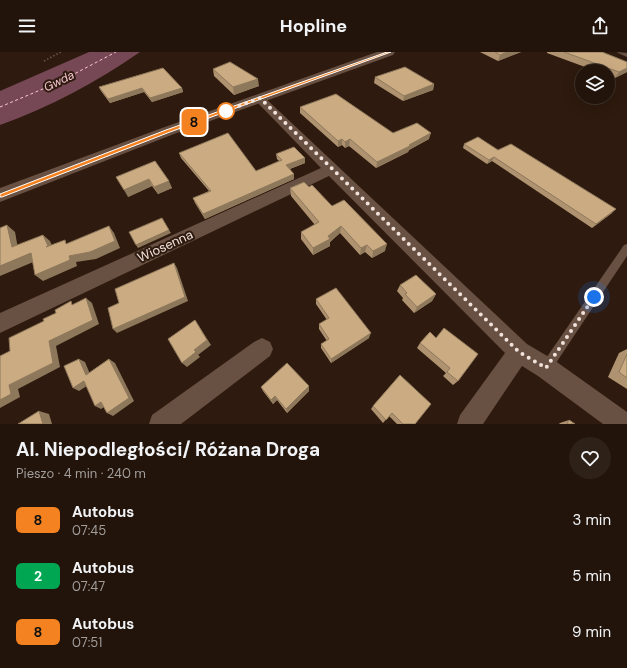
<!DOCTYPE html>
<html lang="pl">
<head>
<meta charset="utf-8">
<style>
  body { margin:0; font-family:"DM Sans",sans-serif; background:#2e2118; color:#f1f3f6; height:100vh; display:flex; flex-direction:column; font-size:15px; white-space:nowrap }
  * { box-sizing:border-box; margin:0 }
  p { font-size:13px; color:#a29e9c }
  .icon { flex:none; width:22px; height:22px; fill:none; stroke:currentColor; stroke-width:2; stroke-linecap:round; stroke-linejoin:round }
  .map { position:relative; height:372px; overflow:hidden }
  .details { display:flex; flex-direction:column; background:#22140a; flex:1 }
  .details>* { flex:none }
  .badge { padding:0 8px; border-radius:6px; font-size:14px; line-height:26px }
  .buttons { position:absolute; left:575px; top:12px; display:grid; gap:8px }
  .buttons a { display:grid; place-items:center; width:40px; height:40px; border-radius:50%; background:#22140a; box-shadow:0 4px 16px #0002,0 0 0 1px #3f332b; font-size:20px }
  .you { position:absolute; width:20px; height:20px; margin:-10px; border:3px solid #fff; border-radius:50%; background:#1a73e8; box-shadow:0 0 0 6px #1a73e833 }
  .map>.badge { position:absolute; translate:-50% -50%; box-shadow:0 0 0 2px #fff }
  .round { display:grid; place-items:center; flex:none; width:42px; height:42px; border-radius:21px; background:#2e2118 }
  .headline { display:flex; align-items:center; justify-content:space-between; height:68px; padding:0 16px }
  h1 { font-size:19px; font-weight:700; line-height:30px }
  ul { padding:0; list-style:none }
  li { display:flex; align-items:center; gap:12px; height:56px; padding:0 16px }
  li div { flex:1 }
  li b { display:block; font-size:15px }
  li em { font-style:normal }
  li .badge { min-width:44px; font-weight:700; text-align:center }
  header { display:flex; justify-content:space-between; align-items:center; height:52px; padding:0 16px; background:#22140a; font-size:18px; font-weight:700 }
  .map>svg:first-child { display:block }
</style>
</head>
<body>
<header><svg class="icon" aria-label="menu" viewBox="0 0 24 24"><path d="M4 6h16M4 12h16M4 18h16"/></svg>Hopline<svg class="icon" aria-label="share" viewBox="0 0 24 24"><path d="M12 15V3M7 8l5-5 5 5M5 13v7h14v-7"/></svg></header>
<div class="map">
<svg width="627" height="372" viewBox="0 0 627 372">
  <rect width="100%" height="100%" fill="#2e1a0e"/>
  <path fill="#764754" d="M89,0h51c-43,30 -90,55 -140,73v-34z"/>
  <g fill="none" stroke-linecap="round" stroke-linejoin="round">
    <polyline stroke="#f9c8d3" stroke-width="1" stroke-dasharray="3 2.5" stroke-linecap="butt" points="0,55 57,31 116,0"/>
    <polyline stroke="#6a574d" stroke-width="1.5" stroke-dasharray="1.5 2" stroke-linecap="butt" points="44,9 61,0"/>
    <g fill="#685042" fill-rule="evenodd">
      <polygon points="617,0 627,1 627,5 618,1"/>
      <polygon points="627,192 627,204 550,320 546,322 542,320 540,316 542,312 624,193"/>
    </g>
    <g fill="#685042" fill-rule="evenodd">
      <polygon points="259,43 263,44 527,292 554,308 627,360 627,372 603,372 538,324 522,314 483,372 457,372 460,363 505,301 329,124 0,281 0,261 321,116 255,48 253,46 255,44"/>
      <polygon points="262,286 270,290 273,297 270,304 181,372 149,372 152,363 254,290"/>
    </g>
    <polygon fill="#685042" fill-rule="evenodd" points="377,0 395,0 393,3 174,82 0,150 0,136 162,76"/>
  </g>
  <g fill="#af9370">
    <polygon points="480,0 521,0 498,9"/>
    <polygon points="547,0 602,0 627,10 627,20 615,26 608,23 608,19 596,19 547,1"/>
    <polygon points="213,17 259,34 234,43 214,24"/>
    <polygon points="375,25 434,32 433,38 403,49 374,31"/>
    <polygon points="99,35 182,36 183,40 152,50 144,40 110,51 101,39"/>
    <polygon points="300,55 393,81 429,87 409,98 408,100 376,116 349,94 345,96 342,93 338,95 300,61"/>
    <polygon points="464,92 498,98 612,161 592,176 492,109 487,112 463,96"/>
    <polygon points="179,101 256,119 279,109 277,107 276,102 305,111 290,117 294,127 205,167 195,151 193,146 209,139 181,106"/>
    <polygon points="155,109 172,136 158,142 152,134 128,145"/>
    <polygon points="290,136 332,154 385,199 372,206 365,200 360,203 340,181 330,190 330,194 313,203 301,187 301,180 315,173 291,144"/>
    <polygon points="400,233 436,242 432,249 414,261 402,248 403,246 397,239"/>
    <polygon points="316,247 369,286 331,311 321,296 321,292 327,289 319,277 319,272 327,268 316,252"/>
    <polygon points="430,280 458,329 453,333 443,324 446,321 417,296 420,291"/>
    <polygon points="627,297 627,337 608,325 619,301"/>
    <polygon points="400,323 415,372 397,372 389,364 383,371 371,357 373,354"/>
    <polygon points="261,335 309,339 287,361 277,348 273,352 263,339"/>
    <polygon points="569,368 575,372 559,372 560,371"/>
  </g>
  <g fill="#8e785b">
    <polygon points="507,0 521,0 498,9 500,3"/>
    <polygon points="627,16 627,20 615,26 619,20"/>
    <polygon points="258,27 259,34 234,43 233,35"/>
    <polygon points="434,32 433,38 403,49 404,44"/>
    <polygon points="142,36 144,40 110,51 108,47"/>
    <polygon points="182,36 183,40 152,50 150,46"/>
    <polygon points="431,81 429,87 409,98 408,100 376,116 377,110"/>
    <polygon points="342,87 342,93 338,95 338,89"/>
    <polygon points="350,87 349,94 345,96 345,90"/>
    <polygon points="494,105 492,109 487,112 489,108"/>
    <polygon points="305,106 305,111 287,118 286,113"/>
    <polygon points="294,122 294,127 205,167 203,162"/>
    <polygon points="149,127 152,134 128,145 124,138"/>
    <polygon points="169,129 172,136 158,142 154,135"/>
    <polygon points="616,157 612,161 592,176 596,172"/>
    <polygon points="7,173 15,180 19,202 12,195"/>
    <polygon points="109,174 114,181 120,196 96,207 76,210 77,214 43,229 35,223 69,204"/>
    <polygon points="341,174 340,181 330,190 330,194 313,203 313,196"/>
    <polygon points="169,178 171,181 138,196 136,193"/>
    <polygon points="43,183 50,189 55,201 46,195"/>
    <polygon points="387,192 385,199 372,206 373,199"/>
    <polygon points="367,193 365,200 360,203 361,196"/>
    <polygon points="31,201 38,208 0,224 0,214"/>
    <polygon points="174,211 177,216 188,249 117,281 113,277"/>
    <polygon points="436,242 432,249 414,261 417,255"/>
    <polygon points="86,246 92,251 99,272 56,294 60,315 18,337 20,345 0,356 0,348 9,333"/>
    <polygon points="195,268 211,293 198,303 194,298"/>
    <polygon points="371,281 369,286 331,311 331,307"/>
    <polygon points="196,300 200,305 187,315 182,311"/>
    <polygon points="79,307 85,310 92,327 86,323"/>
    <polygon points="109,307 115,311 134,349 113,364 107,361"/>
    <polygon points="84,329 90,332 79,339 73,336"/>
    <polygon points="309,334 309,339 287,361 286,357"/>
    <polygon points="275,344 277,348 273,352 271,348"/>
    <polygon points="101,350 107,353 101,357 95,354"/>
    <polygon points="39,359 49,362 52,372 43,372"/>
  </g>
  <g fill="#cbab82" stroke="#8e785b">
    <polygon points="495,0 507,0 500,3"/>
    <polygon points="564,0 602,0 627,10 627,16 619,20"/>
    <polygon points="230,10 258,27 233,35 213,17"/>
    <polygon points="405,15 434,32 404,44 375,25"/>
    <polygon points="163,16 182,36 150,46 142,36 108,47 99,35"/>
    <polygon points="336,42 393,81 417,71 431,81 409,93 410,94 377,110 350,87 345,90 342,87 338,89 300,55"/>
    <polygon points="228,81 256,119 282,108 276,102 294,95 305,106 286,113 294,122 203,162 193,146 211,139 179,101"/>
    <polygon points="478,85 498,98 511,92 616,157 596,172 494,105 489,108 464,92"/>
    <polygon points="155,109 169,129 154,135 149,127 124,138 116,125"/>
    <polygon points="304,130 309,135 312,133 332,154 344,148 387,192 373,199 367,193 361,196 341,174 328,184 330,187 313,196 301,180 319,170 290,136"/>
    <polygon points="162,166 169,178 136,193 129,180"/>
    <polygon points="7,173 12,195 43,183 48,194 46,195 65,188 66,192 109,174 115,189 90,200 69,204 70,208 35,223 31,201 0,214 0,176"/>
    <polygon points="174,211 185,245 113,277 108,256 119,251 115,237"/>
    <polygon points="416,223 436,242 417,255 405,242 407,241 400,233"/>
    <polygon points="336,236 371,281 331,307 321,292 329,287 319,272 329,266 316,247"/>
    <polygon points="86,246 93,268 49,289 53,311 9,333 11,342 0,348 0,304 10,299 9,286 44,269 43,267 56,261 55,258 71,249 72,253"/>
    <polygon points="195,268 207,288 194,298 196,300 182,311 168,287"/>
    <polygon points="444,276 478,302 458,329 447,320 450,316 420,291 430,280 436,286"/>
    <polygon points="627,302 627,326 619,320"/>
    <polygon points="79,307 86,323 109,307 129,346 107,361 101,350 95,354 84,329 73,336 64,314"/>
    <polygon points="287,311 309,334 286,357 275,344 271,348 261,335"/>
    <polygon points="400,323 431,352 415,372 403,372 392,361 386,368 373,354"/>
    <polygon points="39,359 43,372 18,372"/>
    <polygon points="569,368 575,372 567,372"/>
  </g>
  <polygon fill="#f58220" stroke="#fff" points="387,0 391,0 170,80 2,145 0,145 0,142 166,78"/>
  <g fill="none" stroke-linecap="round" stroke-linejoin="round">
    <polyline stroke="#f1e2db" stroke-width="4" stroke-dasharray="0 7.2" points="226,59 260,46 519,300 546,316 594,245"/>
  </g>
  <circle fill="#fff" stroke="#f58220" stroke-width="2" cx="226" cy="59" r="8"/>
  <g text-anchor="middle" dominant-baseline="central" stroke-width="4" stroke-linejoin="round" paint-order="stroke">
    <g font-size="12" font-style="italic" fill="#f9c8d3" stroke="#2e1a0e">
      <text transform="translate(59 29) rotate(-26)">Gwda</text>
    </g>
    <g font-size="13" fill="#f1e2db" stroke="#2e1a0e">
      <text transform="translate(165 194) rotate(-25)">Wiosenna</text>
    </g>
  </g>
</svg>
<div class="buttons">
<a><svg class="icon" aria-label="layers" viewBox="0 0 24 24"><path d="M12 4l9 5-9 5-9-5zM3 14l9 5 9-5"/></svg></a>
</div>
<div class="you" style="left:594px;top:245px"></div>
<b class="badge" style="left:194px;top:70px;background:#f58220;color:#111">8</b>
</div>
<section class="details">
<div class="headline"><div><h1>Al. Niepodległości/ Różana Droga</h1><p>Pieszo · 4 min · 240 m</p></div><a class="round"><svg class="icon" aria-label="heart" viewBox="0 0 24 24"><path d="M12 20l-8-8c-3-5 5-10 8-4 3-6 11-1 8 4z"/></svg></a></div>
<ul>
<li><span class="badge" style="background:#f58220;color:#111">8</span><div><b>Autobus</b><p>07:45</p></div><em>3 min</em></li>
<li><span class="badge" style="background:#00a651;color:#fff">2</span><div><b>Autobus</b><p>07:47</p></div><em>5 min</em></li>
<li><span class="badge" style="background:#f58220;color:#111">8</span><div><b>Autobus</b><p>07:51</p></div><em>9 min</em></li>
</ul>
</section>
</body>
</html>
